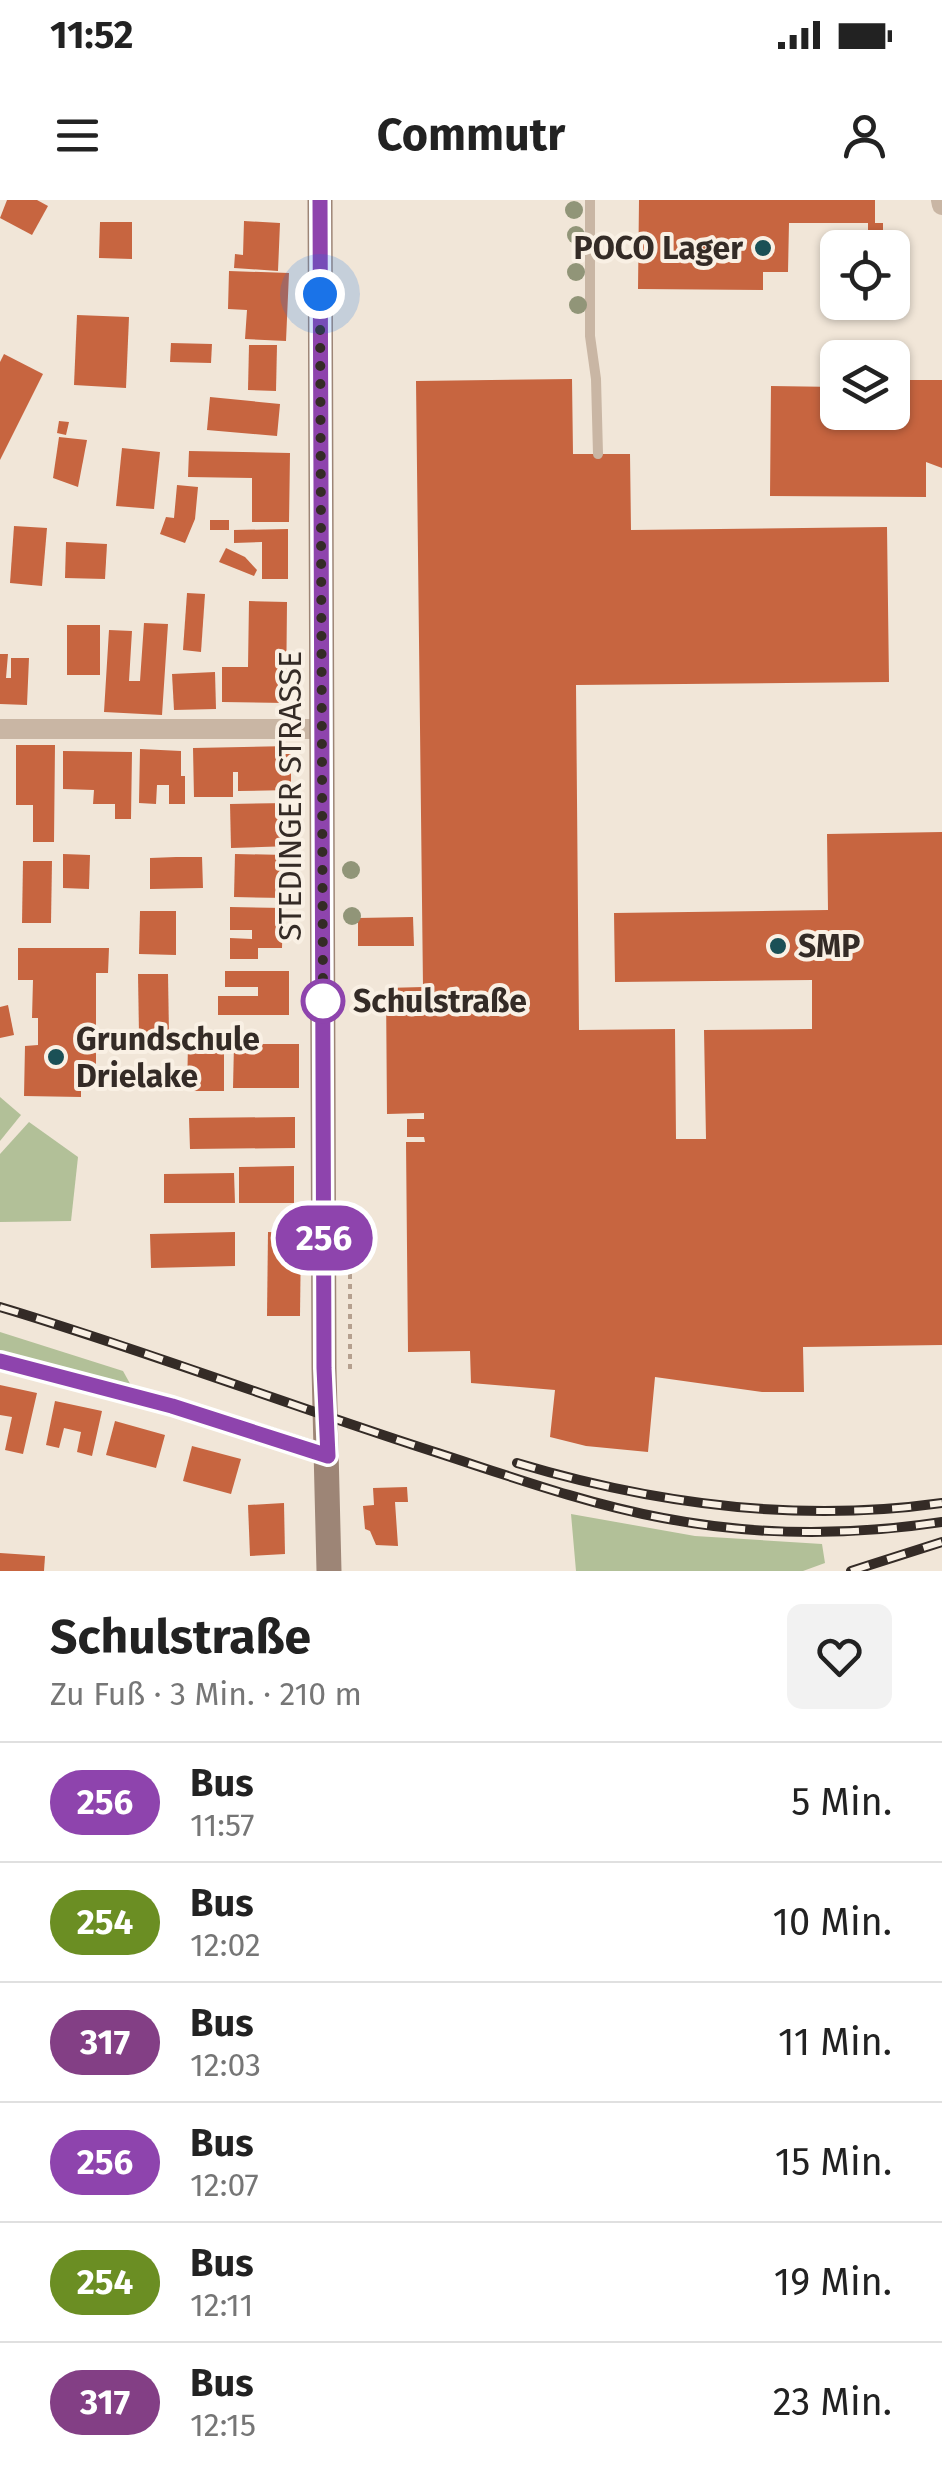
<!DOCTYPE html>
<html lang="de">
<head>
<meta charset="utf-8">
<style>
  body { margin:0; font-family:"Fira Sans",sans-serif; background:#f2f2f2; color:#222; height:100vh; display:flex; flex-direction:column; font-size:38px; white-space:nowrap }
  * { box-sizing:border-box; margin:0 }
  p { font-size:32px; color:#767676 }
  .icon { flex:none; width:55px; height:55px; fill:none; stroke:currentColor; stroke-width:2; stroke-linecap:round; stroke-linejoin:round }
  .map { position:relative; height:1371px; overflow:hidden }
  .panel { display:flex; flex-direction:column; background:#fff; flex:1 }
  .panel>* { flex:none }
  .badge { padding:0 20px; border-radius:32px; font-size:35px; line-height:65px }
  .buttons { position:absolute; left:820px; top:30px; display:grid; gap:20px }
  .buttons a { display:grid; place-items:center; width:90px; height:90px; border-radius:15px; background:#fff; box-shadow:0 2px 8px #0004; font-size:50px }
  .you { position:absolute; width:50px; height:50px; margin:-25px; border:8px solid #fff; border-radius:50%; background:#1a73e8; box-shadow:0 0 0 15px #1a73e833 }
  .map>.badge { position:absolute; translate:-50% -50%; box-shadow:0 0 0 5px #fff }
  .round { display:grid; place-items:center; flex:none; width:105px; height:105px; border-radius:15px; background:#f2f2f2 }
  .overview { display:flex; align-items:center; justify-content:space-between; height:170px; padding:0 50px }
  h1 { font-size:48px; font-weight:700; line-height:75px }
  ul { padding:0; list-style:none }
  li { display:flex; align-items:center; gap:30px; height:120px; padding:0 50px; border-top:2px solid #e0e0e0 }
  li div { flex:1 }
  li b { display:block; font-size:38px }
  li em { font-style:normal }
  li .badge { min-width:110px; font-weight:700; text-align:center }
  .status { display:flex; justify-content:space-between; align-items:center; height:70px; padding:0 50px; background:#fff; direction:ltr }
  .status svg { height:28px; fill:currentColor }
  header { display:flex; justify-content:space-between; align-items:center; height:130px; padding:0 50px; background:#fff; font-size:45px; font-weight:700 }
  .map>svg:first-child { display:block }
</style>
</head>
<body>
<div class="status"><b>11:52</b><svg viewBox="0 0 49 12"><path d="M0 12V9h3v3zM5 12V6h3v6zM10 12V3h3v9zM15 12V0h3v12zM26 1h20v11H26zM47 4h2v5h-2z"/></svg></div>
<header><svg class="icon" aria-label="menu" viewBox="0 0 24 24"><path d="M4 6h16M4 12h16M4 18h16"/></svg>Commutr<svg class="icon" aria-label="person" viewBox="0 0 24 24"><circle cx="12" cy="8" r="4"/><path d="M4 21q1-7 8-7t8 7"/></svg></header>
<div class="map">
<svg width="942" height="1371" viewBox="0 0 942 1371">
  <rect width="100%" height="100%" fill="#f1e6d8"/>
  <g fill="#b2c098">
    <polygon points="0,897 21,915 0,941"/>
    <polygon points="29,922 78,957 71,1021 0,1022 0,954"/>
    <polygon points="0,1132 123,1171 133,1189 0,1154"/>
    <polygon points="571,1314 695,1336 822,1344 825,1363 803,1371 576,1371"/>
  </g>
  <g fill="#c76540">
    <polygon points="7,0 37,0 48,6 32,35 0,18"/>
    <polygon points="639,0 875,0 875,23 883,23 883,48 868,48 868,23 789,23 788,72 763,72 763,90 638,89"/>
    <polygon points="244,21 280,23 278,71 234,68 235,54 243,55"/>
    <polygon points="100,22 132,22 132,59 99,58"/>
    <polygon points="229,71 289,73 286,141 245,139 247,110 228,109"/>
    <polygon points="77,115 129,117 126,188 74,185"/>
    <polygon points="171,143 212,144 211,163 170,162"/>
    <polygon points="249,145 277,145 276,191 248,190"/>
    <polygon points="4,154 43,174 0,260 0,162"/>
    <polygon points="572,179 573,254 630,254 631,330 887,327 889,482 576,485 579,830 675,829 676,939 706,939 704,830 812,829 812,780 615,782 614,713 828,710 827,634 942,632 942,1145 803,1147 804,1192 762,1192 655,1177 648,1252 586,1246 550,1237 555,1190 471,1183 470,1151 408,1152 406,942 425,942 424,937 407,937 407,919 424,919 424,913 387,914 386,788 423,787 416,181"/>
    <polygon points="892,180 942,180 942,268 926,262 926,297 770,296 771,186 838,187 838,212 892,212"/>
    <polygon points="210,197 280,204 277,236 207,230"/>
    <polygon points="59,221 69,222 66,235 57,233"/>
    <polygon points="59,237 87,240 78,287 53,278"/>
    <polygon points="122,248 160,252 154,309 116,306"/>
    <polygon points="189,251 290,253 289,322 252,322 252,278 188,277"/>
    <polygon points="177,285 198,287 195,319 185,343 160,334 166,317 174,318"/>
    <rect x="210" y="320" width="19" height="10"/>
    <polygon points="14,326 47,328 42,386 10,383"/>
    <polygon points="288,329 288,379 262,379 262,342 234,343 234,330"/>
    <polygon points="66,342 107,344 105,379 65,378"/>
    <polygon points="226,348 245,357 257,370 254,376 219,362"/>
    <polygon points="187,393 205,394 201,452 183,450"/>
    <polygon points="249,401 287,402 286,503 222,502 222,467 248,467"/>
    <polygon points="144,423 168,424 162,515 104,512 109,430 132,431 129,481 140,481"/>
    <rect x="67" y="425" width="33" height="50"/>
    <polygon points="0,454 8,454 6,478 11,478 11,458 29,458 27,505 0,504"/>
    <polygon points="215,472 216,509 174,510 172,474"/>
    <polygon points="16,545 55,545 54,642 33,642 33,605 16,605"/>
    <polygon points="291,546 291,590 238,591 238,572 233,572 233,597 194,597 193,548"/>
    <polygon points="140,549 181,551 181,576 185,576 185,604 169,604 169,585 157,585 156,604 139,603"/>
    <polygon points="63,551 132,552 131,619 115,619 115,604 93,604 94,590 63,589"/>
    <polygon points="289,603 291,646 231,648 230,604"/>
    <polygon points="63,654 90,655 89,689 63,688"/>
    <polygon points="235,654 286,655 285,698 234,697"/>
    <polygon points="176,657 202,657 203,688 150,689 150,658"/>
    <polygon points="23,661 52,661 51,723 22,723"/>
    <polygon points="230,707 283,708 282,748 258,748 258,759 230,759 230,738 252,739 252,730 230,730"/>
    <polygon points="140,711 176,711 176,755 139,754"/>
    <polygon points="413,717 414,746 358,746 358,718"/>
    <polygon points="18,748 109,748 108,773 96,773 96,881 81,882 81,897 24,896 25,846 38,845 38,818 32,818 33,780 18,780"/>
    <polygon points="225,771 289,771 289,815 218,815 218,796 258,796 258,787 225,787"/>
    <polygon points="138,774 168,774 169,835 139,835"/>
    <polygon points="8,805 14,835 0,838 0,807"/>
    <polygon points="188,844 224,844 224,891 187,891"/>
    <polygon points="234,844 299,844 299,888 233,888"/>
    <polygon points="295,917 295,948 190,949 189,918"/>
    <polygon points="294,966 294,1003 239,1003 239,967"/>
    <polygon points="234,973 235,1003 164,1003 164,974"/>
    <polygon points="235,1032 235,1066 151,1068 150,1034"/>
    <polygon points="268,1032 301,1033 300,1116 267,1116"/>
    <polygon points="0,1185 37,1193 23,1254 5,1250 12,1217 0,1215"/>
    <polygon points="55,1201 102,1211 92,1256 77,1252 81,1232 64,1228 59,1248 46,1245"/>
    <polygon points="115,1221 165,1235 156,1268 106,1255"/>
    <polygon points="192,1246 241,1259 231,1294 183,1281"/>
    <polygon points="407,1287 408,1302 395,1302 398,1346 376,1345 370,1331 365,1329 363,1306 374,1305 373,1288"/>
    <polygon points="284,1303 285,1354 250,1356 248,1305"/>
    <polygon points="0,1353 45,1356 44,1371 0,1371"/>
  </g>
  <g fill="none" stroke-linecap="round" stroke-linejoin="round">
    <polyline stroke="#b5a08f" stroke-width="4" stroke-dasharray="5 5" stroke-linecap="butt" points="350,1034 350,1170"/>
    <polyline stroke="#c9b6a4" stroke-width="10" points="590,0 590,136 596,179 598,254"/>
    <g stroke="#c9b6a4" stroke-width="20">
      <polyline points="941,0 942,5"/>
      <polyline points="0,529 321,529"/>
      <polyline points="0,1161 172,1206 328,1255"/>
    </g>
    <polyline stroke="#9d8576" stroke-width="25" points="320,0 324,1168 329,1371"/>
    <defs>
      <g id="rail">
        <path d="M0,1107c147,44 291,99 438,146 74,24 149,51 225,65 93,18 186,18 279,4"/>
        <path d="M517,1263c137,41 282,60 425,40"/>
        <polyline points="851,1371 942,1342"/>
      </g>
    </defs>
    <use href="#rail" stroke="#342b26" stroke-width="10"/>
    <use href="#rail" stroke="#f9f0e4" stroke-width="6" stroke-dasharray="19" stroke-linecap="butt"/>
  </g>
  <g fill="#919578">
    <circle cx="574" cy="10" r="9"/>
    <circle cx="576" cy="35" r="9"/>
    <circle cx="576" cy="72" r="9"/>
    <circle cx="578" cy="105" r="9"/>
    <circle cx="351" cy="670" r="9"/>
    <circle cx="352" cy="716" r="9"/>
  </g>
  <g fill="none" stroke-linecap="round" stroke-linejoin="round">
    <defs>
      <polyline id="line" points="0,1161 172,1206 328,1256 324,1168 320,0"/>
    </defs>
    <use href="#line" stroke="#fff" stroke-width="22"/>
    <use href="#line" stroke="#8e44ad" stroke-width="15"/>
    <polyline stroke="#342b26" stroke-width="10" stroke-dasharray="0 18" points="320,94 323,804 323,801"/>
  </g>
  <g fill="#1b5056" stroke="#f9f0e4" stroke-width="4">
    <circle cx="763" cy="48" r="10"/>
    <circle cx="778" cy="746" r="10"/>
    <circle cx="56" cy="857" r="10"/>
  </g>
  <circle fill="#fff" stroke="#8e44ad" stroke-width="5" cx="323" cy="801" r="20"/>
  <g text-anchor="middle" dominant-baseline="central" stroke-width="8" stroke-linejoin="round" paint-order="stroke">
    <g font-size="32" font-weight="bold" fill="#342b26" stroke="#f9f0e4" text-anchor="start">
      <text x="743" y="48" text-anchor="end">POCO Lager</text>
      <text x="798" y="746">SMP</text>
      <text x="76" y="839">Grundschule<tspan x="76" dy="37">Drielake</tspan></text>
    </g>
    <g font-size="32" fill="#342b26" stroke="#f9f0e4">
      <text transform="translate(290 596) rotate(-90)">STEDINGER STRASSE</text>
    </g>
    <g font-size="32" font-weight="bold" fill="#342b26" stroke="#f9f0e4" text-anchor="start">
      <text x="353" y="801">Schulstraße</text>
    </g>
  </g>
</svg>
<div class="buttons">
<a><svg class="icon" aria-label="locate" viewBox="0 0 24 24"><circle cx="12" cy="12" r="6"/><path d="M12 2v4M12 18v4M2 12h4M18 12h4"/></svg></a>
<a><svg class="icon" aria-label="layers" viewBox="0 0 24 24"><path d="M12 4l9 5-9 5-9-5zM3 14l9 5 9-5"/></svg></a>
</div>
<div class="you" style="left:320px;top:94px"></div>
<b class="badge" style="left:324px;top:1038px;background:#8e44ad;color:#fff">256</b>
</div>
<section class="panel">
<div class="overview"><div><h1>Schulstraße</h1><p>Zu Fuß · 3 Min. · 210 m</p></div><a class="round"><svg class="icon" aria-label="heart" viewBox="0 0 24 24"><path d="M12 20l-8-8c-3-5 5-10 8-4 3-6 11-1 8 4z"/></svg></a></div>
<ul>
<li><span class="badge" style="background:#8e44ad;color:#fff">256</span><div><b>Bus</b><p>11:57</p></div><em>5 Min.</em></li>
<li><span class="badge" style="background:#6b8e23;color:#fff">254</span><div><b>Bus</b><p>12:02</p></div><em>10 Min.</em></li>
<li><span class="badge" style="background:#833f85;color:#fff">317</span><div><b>Bus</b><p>12:03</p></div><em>11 Min.</em></li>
<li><span class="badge" style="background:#8e44ad;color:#fff">256</span><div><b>Bus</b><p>12:07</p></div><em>15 Min.</em></li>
<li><span class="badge" style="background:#6b8e23;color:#fff">254</span><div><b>Bus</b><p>12:11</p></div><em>19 Min.</em></li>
<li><span class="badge" style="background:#833f85;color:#fff">317</span><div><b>Bus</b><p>12:15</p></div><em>23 Min.</em></li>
</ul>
</section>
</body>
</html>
